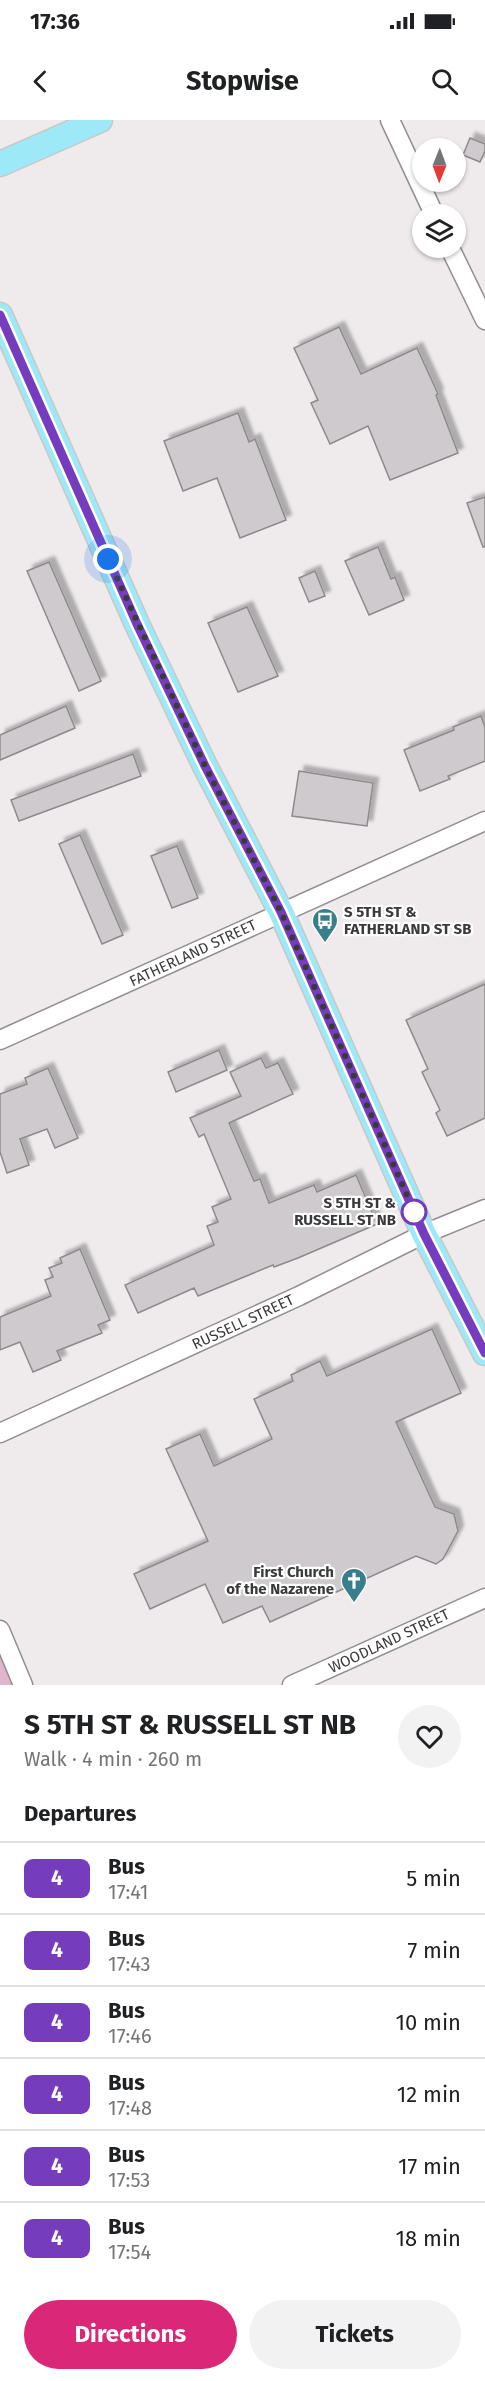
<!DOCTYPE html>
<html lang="en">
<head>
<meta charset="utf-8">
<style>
  body { margin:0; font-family:"Fira Sans",sans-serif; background:#f2f2f2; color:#202124; height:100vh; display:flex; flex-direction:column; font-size:22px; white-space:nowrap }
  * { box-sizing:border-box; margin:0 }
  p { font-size:20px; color:#757577 }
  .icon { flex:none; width:33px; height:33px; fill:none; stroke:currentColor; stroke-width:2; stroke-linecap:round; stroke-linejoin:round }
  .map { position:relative; height:1565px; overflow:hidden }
  .details { display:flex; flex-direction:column; background:#fff; flex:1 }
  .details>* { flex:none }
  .badge { padding:0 12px; border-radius:9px; font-size:21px; line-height:39px }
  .needle { width:39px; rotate:181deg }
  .tools { position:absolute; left:412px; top:18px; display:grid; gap:12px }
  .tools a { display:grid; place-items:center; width:54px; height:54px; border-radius:50%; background:#fff; box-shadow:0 2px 4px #0004; font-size:30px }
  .you { position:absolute; width:30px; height:30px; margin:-15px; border:4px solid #fff; border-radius:50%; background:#1a73e8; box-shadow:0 0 0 9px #1a73e833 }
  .map>.badge { position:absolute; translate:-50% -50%; box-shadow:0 0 0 3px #fff }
  h2 { padding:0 24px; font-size:22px; line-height:54px }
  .round { display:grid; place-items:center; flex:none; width:63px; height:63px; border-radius:32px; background:#f2f2f2 }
  .head { display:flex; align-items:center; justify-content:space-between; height:102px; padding:0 24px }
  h1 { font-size:28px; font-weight:700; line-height:45px }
  .button { display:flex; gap:12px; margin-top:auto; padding:12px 24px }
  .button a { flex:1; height:69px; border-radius:36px; background:#db2777; color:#fff; font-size:24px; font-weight:700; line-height:69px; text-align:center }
  .button a+a { background:#f2f2f2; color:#202124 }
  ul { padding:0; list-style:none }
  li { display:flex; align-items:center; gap:18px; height:72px; padding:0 24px; border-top:2px solid #e0e0e0 }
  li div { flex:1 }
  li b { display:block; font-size:22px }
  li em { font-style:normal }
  li .badge { min-width:66px; font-weight:700; text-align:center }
  .status { display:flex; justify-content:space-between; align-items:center; height:42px; padding:0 30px; background:#fff; direction:ltr }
  .status svg { height:16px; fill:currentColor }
  header { display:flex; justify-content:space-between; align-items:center; height:78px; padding:0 24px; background:#fff; font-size:27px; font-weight:700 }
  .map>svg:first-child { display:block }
</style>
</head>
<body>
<div class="status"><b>17:36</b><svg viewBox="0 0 49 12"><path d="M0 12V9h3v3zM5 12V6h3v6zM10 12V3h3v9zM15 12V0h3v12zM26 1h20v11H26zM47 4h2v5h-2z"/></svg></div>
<header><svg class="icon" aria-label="back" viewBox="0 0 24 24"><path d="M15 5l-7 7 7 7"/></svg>Stopwise<svg class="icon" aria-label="search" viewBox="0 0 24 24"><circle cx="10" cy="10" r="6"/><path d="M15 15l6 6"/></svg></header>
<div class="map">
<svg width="485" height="1565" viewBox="0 0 485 1565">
  <defs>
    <filter id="shadow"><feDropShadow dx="5.5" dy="-5.5" stdDeviation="1.5" flood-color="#0004"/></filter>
  </defs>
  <rect width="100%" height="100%" fill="#efebed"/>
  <polygon fill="#e1b6cc" points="0,1515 22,1565 0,1565"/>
  <g fill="#cfcacd" stroke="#8e8a8b" stroke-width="1.5" filter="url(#shadow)">
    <polygon points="470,18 485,24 485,31 480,42 463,35"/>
    <polygon points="339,207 361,254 417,228 438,274 436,275 458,333 390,360 368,306 330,324 311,283 318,280 294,228"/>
    <polygon points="238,293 249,322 255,319 286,400 240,418 217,358 183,371 164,321"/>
    <polygon points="485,377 485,427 483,427 467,383"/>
    <polygon points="378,427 391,459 395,457 404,480 369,495 345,441"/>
    <polygon points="49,442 101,561 79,571 27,451"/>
    <polygon points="315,451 325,476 309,482 299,458"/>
    <polygon points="247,487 278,556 238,572 208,503"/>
    <polygon points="66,586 75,608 0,640 0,615"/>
    <polygon points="481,596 485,607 485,641 448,656 450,659 420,671 404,630 454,610 453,607"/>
    <polygon points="133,634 141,656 19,701 11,680"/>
    <polygon points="299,651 373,663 367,706 292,696"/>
    <polygon points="80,715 123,815 102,824 59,724"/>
    <polygon points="177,726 198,778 172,788 151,736"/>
    <polygon points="485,864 485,998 447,1016 436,993 440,990 422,952 428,949 406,900"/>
    <polygon points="219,930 227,950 176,972 168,952"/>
    <polygon points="261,938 266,948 278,943 293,974 229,1003 254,1061 260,1059 269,1083 314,1065 317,1072 356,1055 377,1104 298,1138 274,1147 273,1145 198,1176 194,1168 138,1193 125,1165 214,1125 207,1106 218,1102 212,1087 231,1079 204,1014 199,1017 190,998 241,976 230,952"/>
    <polygon points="48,948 78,1018 55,1028 47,1009 20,1019 29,1045 7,1053 0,1032 0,974 27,964 25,958"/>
    <polygon points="80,1129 110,1200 98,1205 102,1213 57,1231 61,1240 33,1252 20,1222 0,1230 0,1197 51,1176 45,1160 53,1157 49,1148 62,1143 60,1138"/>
    <polygon points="432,1209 461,1273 396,1302 435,1387 454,1394 458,1411 443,1439 436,1444 416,1436 270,1502 262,1486 223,1503 205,1464 150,1489 134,1454 208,1421 166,1329 200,1314 214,1346 272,1319 254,1279 293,1261 291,1255 320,1241 327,1256"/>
  </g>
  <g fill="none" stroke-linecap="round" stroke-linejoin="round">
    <defs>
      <g id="minor">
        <polyline points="390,0 434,94"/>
        <polyline points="450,128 485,200"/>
        <polyline points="0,920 485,701"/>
        <polyline points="0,1313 299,1176 424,1114 485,1089"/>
        <polyline points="0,1510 23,1565"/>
        <polyline points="292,1565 485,1478"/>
      </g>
      <g id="major">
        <polyline points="0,44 100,0"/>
        <polyline points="0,195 137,504 205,646 281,792 424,1114 485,1233"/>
      </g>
    </defs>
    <use href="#minor" stroke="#928e90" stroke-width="21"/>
    <use href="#major" stroke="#c8c8c8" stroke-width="27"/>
    <use href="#minor" stroke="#fff" stroke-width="18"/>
    <use href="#major" stroke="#9ee9f7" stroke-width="24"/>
  </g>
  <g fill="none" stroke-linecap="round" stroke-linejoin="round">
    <defs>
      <polyline id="line" points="0,195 137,504 205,646 281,792 424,1114 485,1233"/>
    </defs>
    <use href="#line" stroke="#fff" stroke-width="14"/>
    <use href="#line" stroke="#753cbe" stroke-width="9"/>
    <polyline stroke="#3b393a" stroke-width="6" stroke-dasharray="0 10.8" points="108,439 205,646 281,792 418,1100 414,1092"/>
  </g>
  <defs>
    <symbol id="bus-pin" viewBox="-11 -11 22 30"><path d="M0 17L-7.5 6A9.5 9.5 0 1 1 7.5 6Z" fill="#397e8b" stroke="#fff"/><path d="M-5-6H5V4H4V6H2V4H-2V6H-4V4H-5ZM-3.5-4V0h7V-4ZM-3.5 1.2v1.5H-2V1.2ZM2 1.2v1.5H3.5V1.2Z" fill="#fff"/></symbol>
    <symbol id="church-pin" viewBox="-11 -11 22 30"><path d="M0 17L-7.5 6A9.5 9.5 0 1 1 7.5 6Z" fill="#397e8b" stroke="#fff"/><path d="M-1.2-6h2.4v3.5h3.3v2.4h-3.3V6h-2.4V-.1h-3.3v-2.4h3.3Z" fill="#fff"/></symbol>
  </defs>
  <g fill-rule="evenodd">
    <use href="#bus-pin" x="310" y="786" width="30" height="40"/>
    <use href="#church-pin" x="339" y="1446" width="30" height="40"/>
  </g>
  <circle fill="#fff" stroke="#753cbe" stroke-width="3" cx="414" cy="1092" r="12"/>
  <g text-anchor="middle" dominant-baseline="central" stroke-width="4.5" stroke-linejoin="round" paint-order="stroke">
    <g font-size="15" font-weight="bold" fill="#3b393a" stroke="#fff" text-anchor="start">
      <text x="344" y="792">S 5TH ST &amp;<tspan x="344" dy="17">FATHERLAND ST SB</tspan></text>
      <text x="334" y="1452" text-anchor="end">First Church<tspan x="334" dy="17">of the Nazarene</tspan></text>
    </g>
    <g font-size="15" fill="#3b393a" stroke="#fff">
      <text transform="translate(193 833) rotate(-25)">FATHERLAND STREET</text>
      <text transform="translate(243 1202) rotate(-25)">RUSSELL STREET</text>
      <text transform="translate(389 1521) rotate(-25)">WOODLAND STREET</text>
    </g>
    <g font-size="15" font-weight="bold" fill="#3b393a" stroke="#fff" text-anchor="end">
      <text x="396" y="1083">S 5TH ST &amp;<tspan x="396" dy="17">RUSSELL ST NB</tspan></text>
    </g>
  </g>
</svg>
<div class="tools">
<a><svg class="needle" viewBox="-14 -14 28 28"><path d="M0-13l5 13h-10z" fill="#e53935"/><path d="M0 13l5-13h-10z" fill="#757577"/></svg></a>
<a><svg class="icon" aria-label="layers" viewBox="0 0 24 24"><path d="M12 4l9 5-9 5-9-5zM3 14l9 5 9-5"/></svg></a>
</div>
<div class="you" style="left:108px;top:439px"></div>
</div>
<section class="details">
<div class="head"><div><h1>S 5TH ST &amp; RUSSELL ST NB</h1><p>Walk · 4 min · 260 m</p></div><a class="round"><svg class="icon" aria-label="heart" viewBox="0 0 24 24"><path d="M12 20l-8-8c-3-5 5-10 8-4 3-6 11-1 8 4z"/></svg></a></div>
<h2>Departures</h2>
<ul>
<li><span class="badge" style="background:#753cbe;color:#fff">4</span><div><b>Bus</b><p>17:41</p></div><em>5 min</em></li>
<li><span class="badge" style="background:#753cbe;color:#fff">4</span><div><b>Bus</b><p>17:43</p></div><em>7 min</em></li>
<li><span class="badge" style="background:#753cbe;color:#fff">4</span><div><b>Bus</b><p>17:46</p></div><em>10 min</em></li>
<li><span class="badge" style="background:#753cbe;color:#fff">4</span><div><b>Bus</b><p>17:48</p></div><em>12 min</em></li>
<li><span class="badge" style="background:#753cbe;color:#fff">4</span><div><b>Bus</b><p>17:53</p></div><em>17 min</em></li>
<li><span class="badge" style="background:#753cbe;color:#fff">4</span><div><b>Bus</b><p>17:54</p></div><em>18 min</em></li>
</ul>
<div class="button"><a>Directions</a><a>Tickets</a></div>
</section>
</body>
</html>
